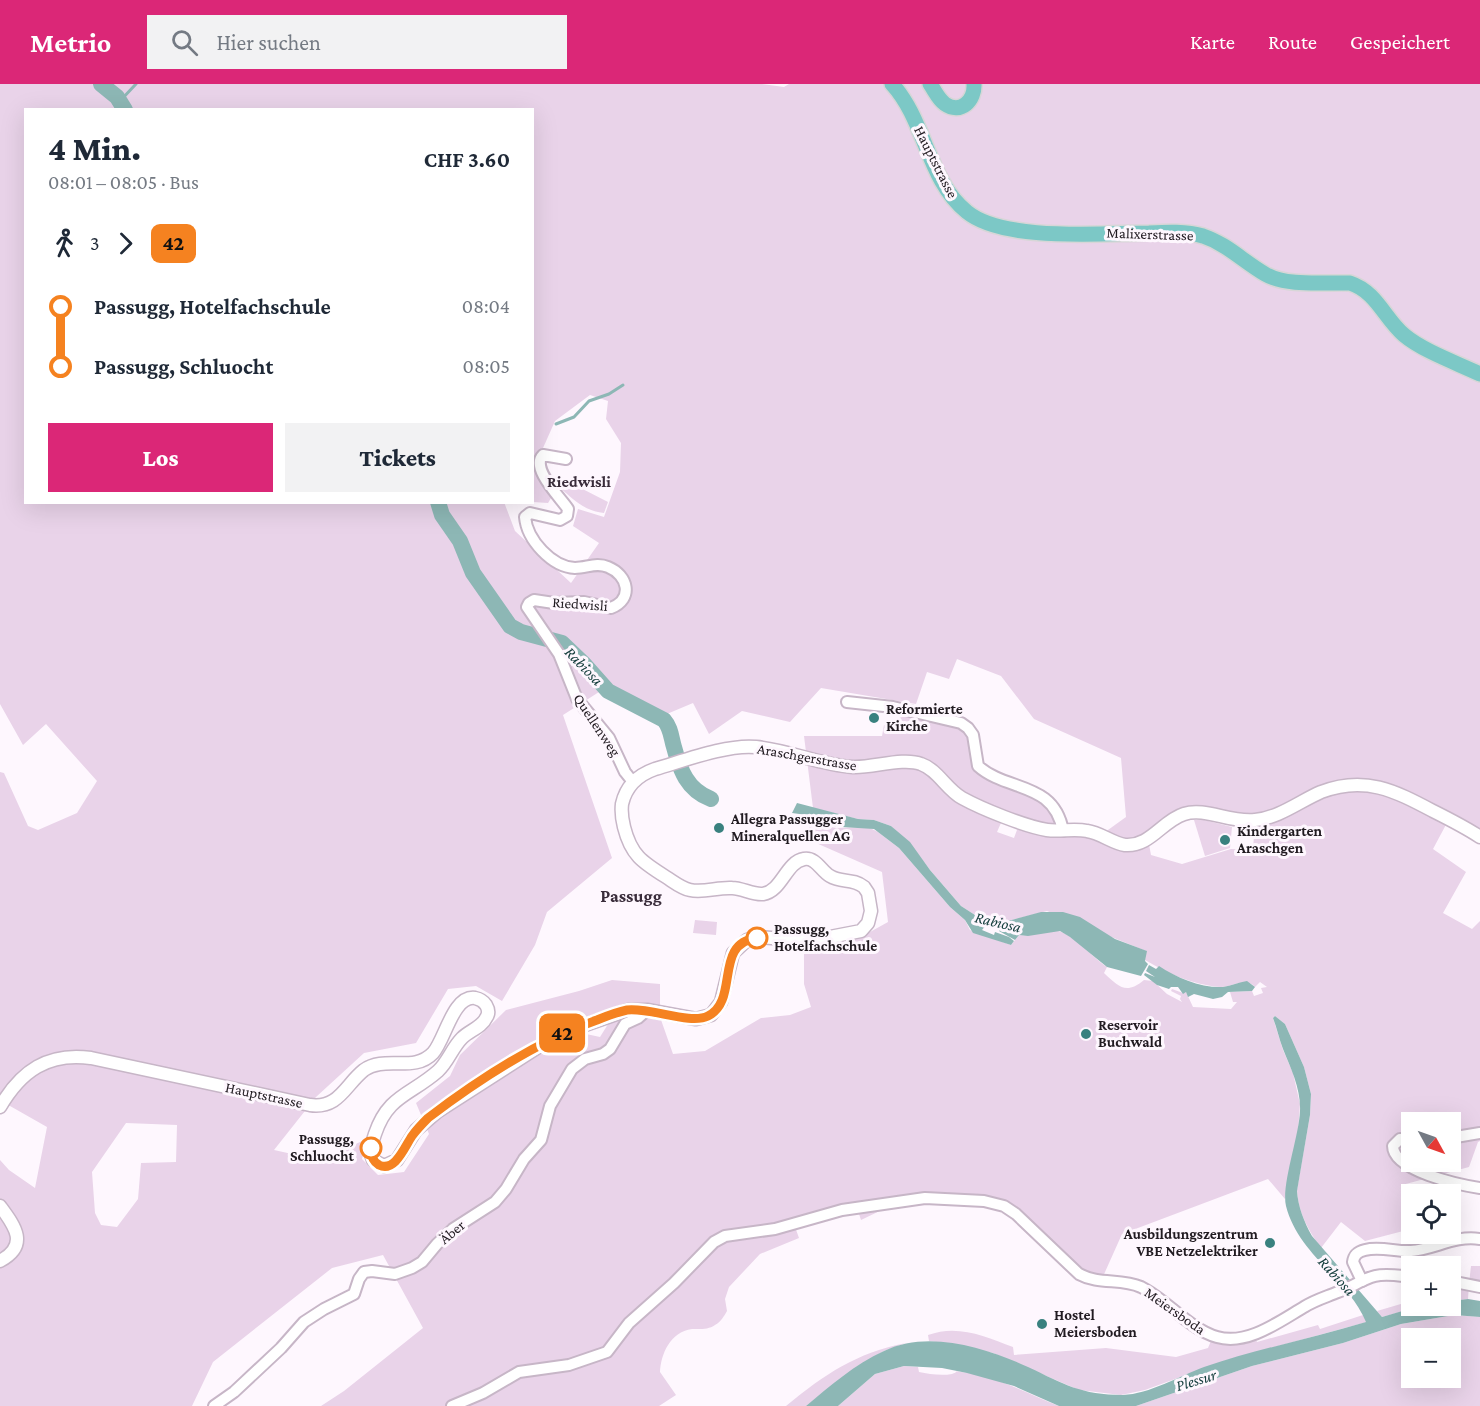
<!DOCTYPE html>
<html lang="de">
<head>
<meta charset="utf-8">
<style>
  body { margin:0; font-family:"Crimson Pro",serif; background:#f2f2f3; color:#1f2937; height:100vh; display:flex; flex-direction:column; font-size:22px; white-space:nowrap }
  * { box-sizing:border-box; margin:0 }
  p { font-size:20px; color:#747a83 }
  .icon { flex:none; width:33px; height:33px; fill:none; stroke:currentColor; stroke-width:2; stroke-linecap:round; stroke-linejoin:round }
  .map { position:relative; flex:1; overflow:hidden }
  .drawer { position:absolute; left:24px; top:24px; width:510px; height:396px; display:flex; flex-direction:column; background:#fff; border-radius:0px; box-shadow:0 6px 24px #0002 }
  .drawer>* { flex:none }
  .badge { padding:0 12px; border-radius:9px; font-size:21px; line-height:39px }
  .needle { width:39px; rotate:130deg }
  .tools { position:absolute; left:1401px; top:1028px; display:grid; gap:12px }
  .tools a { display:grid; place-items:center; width:60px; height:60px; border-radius:0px; background:#fff; box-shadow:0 6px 24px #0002; font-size:30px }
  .map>.badge { position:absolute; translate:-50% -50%; box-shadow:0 0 0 3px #fff }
  .legs { display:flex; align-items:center; gap:9px; height:66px; padding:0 24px; font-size:20px }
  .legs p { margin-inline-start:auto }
  .overview { display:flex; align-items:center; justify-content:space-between; height:102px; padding:0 24px }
  h1 { font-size:33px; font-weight:800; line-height:45px }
  .cta { display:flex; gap:12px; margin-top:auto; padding:12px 24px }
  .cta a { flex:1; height:69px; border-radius:0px; background:#db2777; color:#fff; font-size:24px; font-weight:800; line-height:69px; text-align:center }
  .cta a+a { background:#f2f2f3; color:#1f2937 }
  ul { padding:0 24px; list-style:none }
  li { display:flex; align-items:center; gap:21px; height:60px; font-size:22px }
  li i { display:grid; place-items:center; width:9px; height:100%; margin:0 8px; background:currentColor }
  li i::after { content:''; width:15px; height:15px; margin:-8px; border:4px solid; border-radius:50%; background:#fff }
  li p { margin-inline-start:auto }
  li:first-child i { background:linear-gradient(#0000 50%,currentColor 0) }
  li:last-child i { background:linear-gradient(currentColor 50%,#0000 0) }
  header { display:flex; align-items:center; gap:36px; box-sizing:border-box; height:84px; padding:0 30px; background:#db2777; color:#fff }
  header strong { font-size:28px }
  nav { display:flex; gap:33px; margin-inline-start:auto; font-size:21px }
  .search { width:420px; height:54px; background:#f2f2f3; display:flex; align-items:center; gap:15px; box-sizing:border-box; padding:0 21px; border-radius:0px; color:#747a83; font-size:22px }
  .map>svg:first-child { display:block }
</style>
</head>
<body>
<header>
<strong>Metrio</strong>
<div class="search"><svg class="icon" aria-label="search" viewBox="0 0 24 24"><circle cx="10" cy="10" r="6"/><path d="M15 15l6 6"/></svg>Hier suchen</div>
<nav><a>Karte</a><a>Route</a><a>Gespeichert</a></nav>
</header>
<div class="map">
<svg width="1480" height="1322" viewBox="0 0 1480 1322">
  <rect width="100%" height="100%" fill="#fef7fe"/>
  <g fill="#e9d3e9" fill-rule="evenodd">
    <path d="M0,0h762l22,3 5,-3h691v753l-31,-18 -16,30 33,23 -23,41 29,16 8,-8v220l-2,1 -9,25 -67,18 5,45 -42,11 -24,-19 -20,26c-13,-18 -23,-36 -24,-58l13,-75 1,-21 -7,-27 -19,-43 -10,-8 -2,2 10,32 10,23 7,31 -2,29 -13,66 -17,-20 -146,55 -21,47 -9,-1 -81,-70 -81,-12 -42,9 -27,13 -4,-12 -63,16 5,14 -39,16 -31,33 -4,12 2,12c-3,5 -6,11 -12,14 -7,5 -16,4 -23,4 -22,3 -31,25 -32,43l16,23 -17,11h-338l23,-15 79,-63 -40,-73 -51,13 -119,94 -21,44h-192v-246l9,10 26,18 12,-61 -44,-25 -3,5v-335l4,1 24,53 10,4 39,-17 20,-32 -51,-57 -23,21 -23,-41zM26,26h506l1,350 10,-12 12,-27 35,-26 18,6 -2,18 15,24 -1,29 -16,45 -26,-8 -5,17 26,17 -28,40 -56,-52 -11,-29h-478zM957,575l44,17 33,43 87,39 5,59 -25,18 -38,-4 -21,-34 -66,-35 -10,-36 -47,-9 -14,-1 -12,4 -1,6 -8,-1 -2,11h-78l9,72 45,11 16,1 17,6 24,24 15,20 31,36 14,9 33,6 39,-10 99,40 -1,9c22,13 48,25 75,27 12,1 25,-11 35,0l5,-5 7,5 -6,1 2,5 -9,3 -2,-5 -22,1 3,10h4l-6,7 -38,-2 -7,-15 -3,1 -11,-4 -1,2 10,5 -1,3 2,3 -15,-8 -14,-13 -9,-1c-18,15 -25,7 -40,-7l3,-6 -3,-2c-11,-8 -33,-32 -46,-34 -13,-2 -25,6 -39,4l-8,10 -41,-15 -5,-10 -15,-13 -51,-59 -21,-16 -10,-5 -32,1 -10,-2 -9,-9 -6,-2 -4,24 75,33 6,50 -27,15 -42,8 -15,1v38l7,23 -21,8 -29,3 -56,33 -32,3 -13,-37v-33l-48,-4 -33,11 -73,19 -46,45 -10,21 -34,27 13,31 -25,38 -26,3 -16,-16 5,-20 -48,21 -45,-10 42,-53 48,-44 52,-10 32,-54 28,-3 26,15 33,-56 12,-33 65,-54 -49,-143 36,-23 56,27 38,-16 16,31 33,-23 48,11 31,-34 95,16 11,-32 22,7zM1198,728l57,8 -2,30 -22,-1 -49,15 -31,-9 -3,-16zM1004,732l16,6 -6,16 -17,-6zM610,937l-10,16 -23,-5zM1412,1038h38v39h-38zM126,1039l51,2 -1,37 -35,1 -3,36 -21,28 -16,-2 -6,-12 -3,-41z"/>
    <polygon points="532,381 553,411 548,419 533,418"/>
    <path d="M565,396l43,22 -4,11c-19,-2 -30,-13 -44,-25z"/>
    <polygon points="1194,736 1204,736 1232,743 1230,764 1205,772"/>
    <polygon points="695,836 717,838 716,851 693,849"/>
    <polygon points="1471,1182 1480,1182 1480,1203 1469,1200 1468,1215 1451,1217 1450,1197 1469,1200"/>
    <polygon points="1411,1217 1412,1221 1426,1221 1382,1233 1377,1227"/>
    <path d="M1363,1231l4,7 -140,38 -82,30 -24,5 -42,-5 -86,-37 -42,-9 -22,-3 -1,-6c29,-11 57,1 85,12l1,8 92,-7 70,9 32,-9 5,-12 41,-2 3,8 61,-17 2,4z"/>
    <path d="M1454,1231l26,2v89h-344l116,-40 91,-23 58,-19zM1412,1254h38v39h-38z"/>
    <path d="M906,1259l-22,8 -28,16 -50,39h-20c39,-32 70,-53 120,-63z"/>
    <path d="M904,1282l14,1 1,5c10,2 22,4 33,2 7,-2 1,-3 9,-2 31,2 69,23 98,34h-221l37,-32z"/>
  </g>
  <g fill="#8db7b5">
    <polygon points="797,719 858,735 874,736 891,742 910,758 930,786 961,822 975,831 1008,837 1041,828 1063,828 1080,833 1115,855 1147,867 1145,877 1148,880 1141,892 1107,883 1070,853 1060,847 1028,852 1019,851 1015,856 999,847 1000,845 1016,851 1017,849 996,841 987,840 982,846 994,851 995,848 1009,853 1014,857 1011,861 973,849 965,836 950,823 899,764 874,745 826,742 814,732 792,729"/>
    <path d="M1149,881l7,4 3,-3c18,12 42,22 64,21 8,-1 16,-5 24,-6l8,6 -3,4 -24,1 -6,5 -9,2 -19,-5 -6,3 -2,-5 -3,2 -5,-7h-7l-2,2 -12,-4 -13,-10 1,-2 10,4 -9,-6z"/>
    <path d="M1275,932l10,8 19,43 7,27 -1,21 -13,76c1,15 7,31 15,45l70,81 34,-10 34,-2 1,-4 17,-2 12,2v16l-26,-2 -53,9 -58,19 -91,23 -116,40h-77l-45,-20 -47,-13 -25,-5 -38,-2 -29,8 -37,32h-32c24,-20 49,-42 78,-55 44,-22 103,-3 144,16 36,17 53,28 95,28 26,-1 57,-19 81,-28 53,-18 109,-29 162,-45 -18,-43 -68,-68 -80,-116 -5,-21 13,-69 14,-95 1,-22 -9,-42 -17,-62 -4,-10 -6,-21 -10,-31z"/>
  </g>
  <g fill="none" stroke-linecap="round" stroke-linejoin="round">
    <g stroke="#8db7b5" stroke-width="3">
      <polyline points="120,17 136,0"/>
      <polyline points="556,340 574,333 589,317 609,310 623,301"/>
    </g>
    <g stroke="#8db7b5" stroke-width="16">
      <polyline points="101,0 117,13 125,26"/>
      <path d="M438,418l4,13 18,26 13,32 37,53 11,6 41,11 22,21 24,27 56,29c7,8 7,17 10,27 6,23 13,43 37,52"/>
    </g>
    <defs>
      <g id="minor">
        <path d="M566,375l-23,-4c-13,13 17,42 25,54l-1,7 -7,4 -30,-7 -5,4c2,23 27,50 50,51 12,0 21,-6 33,-1 20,8 26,32 3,41l-27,-6 -30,1 -20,-3 -5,3 -2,4 32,47 18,45 32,39 16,34 8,10"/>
        <path d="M847,618l46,5 68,16 7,5 5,7 5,31c29,26 76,15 85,65"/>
        <polyline points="1450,1054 1480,1049"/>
        <path d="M1412,1055h-12l-7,7c0,25 67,39 87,42"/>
        <path d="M1362,1197l-9,-19c1,-7 4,-10 12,-12 15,-4 31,2 46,1 24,-2 44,-16 69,-12"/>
        <polyline points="1450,1197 1480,1203"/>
        <polyline points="214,1322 234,1308 281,1264 304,1238 324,1225 354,1210 359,1195 364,1188 372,1187 395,1190 412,1184 422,1178 437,1160 453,1145 495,1118 506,1105 524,1075 541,1056 550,1022 572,985 585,975 603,970 610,965 625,940 638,934 647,926"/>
        <path d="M452,1322l31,-13 36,-21 50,-7 38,-13 22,-29 45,-40 40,-41 11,-6 50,-7 67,-19 83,-12 59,3 20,5 12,8 63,60c20,11 42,4 62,13 26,13 48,42 76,50 30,9 63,-16 87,-30 11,-7 22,-10 34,-15 13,-4 24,-13 37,-16 12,-3 25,0 37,1"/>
      </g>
      <g id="tertiary">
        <path d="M0,1023c21,-36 48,-55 91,-49l219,47c29,4 35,-20 54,-35 21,-15 50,3 69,-17 12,-13 20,-58 42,-55 5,1 9,4 11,7 3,5 3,9 0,13 -4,9 -17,13 -24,20 -10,10 -14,24 -24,33 -27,24 -50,24 -63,63 -3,9 -6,18 -2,26l11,6 13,-6 19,-30 21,-18 120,-77 71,-25h19l49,9 15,-4 10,-13 12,-49 14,-13 11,-3 51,4 52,-10 7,-8 3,-12 -3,-18 -4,-6c-11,-9 -23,-4 -34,-11 -9,-5 -14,-19 -26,-17 -18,3 -22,32 -41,35 -10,1 -21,-6 -31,-6 -14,-1 -28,5 -42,2 -9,-2 -16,-8 -24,-13 -24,-15 -35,-22 -42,-50 -2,-8 -3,-15 -2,-23 4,-18 16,-29 33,-35 28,-8 72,-25 101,-22 33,3 64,18 97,20 20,1 50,-10 68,-3 17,6 25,25 41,34 20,11 62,28 85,32 13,2 27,-2 40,1 14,2 25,12 38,14 25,2 37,-24 59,-31 21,-7 46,9 71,6 24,-2 45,-19 66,-28 44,-17 74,-1 112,19 16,8 32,16 47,26"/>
        <path d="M0,1122c14,19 30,39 0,55"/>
      </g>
      <g id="primary">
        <path d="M892,0c34,37 35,96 75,128 37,30 135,21 182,21 18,-1 37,-2 54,3 24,8 41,26 62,38 22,13 60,8 85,9 27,9 34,35 54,52 19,16 53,28 76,39"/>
        <path d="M930,0c5,7 8,15 15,20 16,11 30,-4 29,-20"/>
      </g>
    </defs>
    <use href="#minor" stroke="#c7b6c7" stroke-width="14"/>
    <use href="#tertiary" stroke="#c7b6c7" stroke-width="15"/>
    <use href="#primary" stroke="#d7d6d7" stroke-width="18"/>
    <use href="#minor" stroke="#fff" stroke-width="10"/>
    <use href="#tertiary" stroke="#fff" stroke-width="12"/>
    <use href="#primary" stroke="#7cc8c6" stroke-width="15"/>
  </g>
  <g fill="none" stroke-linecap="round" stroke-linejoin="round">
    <defs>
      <path id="line-1" d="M371,1064c0,7 1,13 8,17 16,8 26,-19 33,-29 5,-7 10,-12 16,-18 50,-38 110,-77 169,-98 10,-4 20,-8 30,-10 23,-3 63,15 81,6 32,-16 5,-73 49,-78"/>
    </defs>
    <use href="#line-1" stroke="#fff" stroke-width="14"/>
    <use href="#line-1" stroke="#f58220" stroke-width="9"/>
  </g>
  <g fill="#39817f" stroke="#fef7fe" stroke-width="2">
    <circle cx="874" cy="634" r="6"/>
    <circle cx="719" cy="744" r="6"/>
    <circle cx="1225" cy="756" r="6"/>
    <circle cx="1086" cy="950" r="6"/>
    <circle cx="1270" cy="1159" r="6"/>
    <circle cx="1042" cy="1240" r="6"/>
  </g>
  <g fill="#fff" stroke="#f58220" stroke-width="3">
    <circle cx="757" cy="854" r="10"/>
    <circle cx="371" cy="1064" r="10"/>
  </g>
  <g text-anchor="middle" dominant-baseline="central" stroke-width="6" stroke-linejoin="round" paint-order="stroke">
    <g font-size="15" fill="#211b21" stroke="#fef7fe">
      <text transform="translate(936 78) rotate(63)">Hauptstrasse</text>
      <text transform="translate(1150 150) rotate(2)">Malixerstrasse</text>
      <text transform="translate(580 520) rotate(4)">Riedwisli</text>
      <text transform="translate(597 641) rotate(56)">Quellenweg</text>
      <text transform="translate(807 673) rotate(10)">Araschgerstrasse</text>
      <text transform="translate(264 1011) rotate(12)">Hauptstrasse</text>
      <text transform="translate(452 1148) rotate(-40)">Äber</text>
      <text transform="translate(1175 1227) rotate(35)">Meiersboda</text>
    </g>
    <g font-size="15" font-weight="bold" fill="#211b21" stroke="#fef7fe" text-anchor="start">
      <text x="886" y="625">Reformierte<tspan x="886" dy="17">Kirche</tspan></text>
      <text x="731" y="735">Allegra Passugger<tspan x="731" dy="17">Mineralquellen AG</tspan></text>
      <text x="1237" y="747">Kindergarten<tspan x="1237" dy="17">Araschgen</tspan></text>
      <text x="1098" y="941">Reservoir<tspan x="1098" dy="17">Buchwald</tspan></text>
      <text x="1258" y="1150" text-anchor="end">Ausbildungszentrum<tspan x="1258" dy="17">VBE Netzelektriker</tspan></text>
      <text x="1054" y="1231">Hostel<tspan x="1054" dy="17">Meiersboden</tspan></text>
    </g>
    <g font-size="15" font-weight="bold" fill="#211b21" stroke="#fef7fe" text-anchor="start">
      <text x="774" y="845">Passugg,<tspan x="774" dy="17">Hotelfachschule</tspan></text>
      <text x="354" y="1055" text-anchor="end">Passugg,<tspan x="354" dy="17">Schluocht</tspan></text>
    </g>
    <g font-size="16" font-weight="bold" fill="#392c3a" stroke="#fef7fe">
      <text x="579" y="397">Riedwisli</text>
    </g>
    <g font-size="16" font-style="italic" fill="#143d3c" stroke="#fef7fe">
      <text transform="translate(584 582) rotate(46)">Rabiosa</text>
      <text transform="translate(998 838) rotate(13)">Rabiosa</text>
      <text transform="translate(1337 1192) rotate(48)">Rabiosa</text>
      <text transform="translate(1196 1296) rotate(-17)">Plessur</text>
    </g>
    <g font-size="18" font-weight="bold" fill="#392c3a" stroke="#fef7fe">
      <text x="631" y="812">Passugg</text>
    </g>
  </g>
</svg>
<div class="tools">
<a><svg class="needle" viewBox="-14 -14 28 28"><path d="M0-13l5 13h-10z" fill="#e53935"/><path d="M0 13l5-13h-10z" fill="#747a83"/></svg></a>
<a><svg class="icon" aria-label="locate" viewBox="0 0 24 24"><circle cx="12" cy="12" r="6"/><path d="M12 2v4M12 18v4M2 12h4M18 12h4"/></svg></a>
<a>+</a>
<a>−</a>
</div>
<b class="badge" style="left:562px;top:949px;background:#f58220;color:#111">42</b>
<section class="drawer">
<div class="overview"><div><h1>4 Min.</h1><p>08:01 – 08:05 · Bus</p></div><b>CHF 3.60</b></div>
<div class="legs"><svg class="icon" aria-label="walk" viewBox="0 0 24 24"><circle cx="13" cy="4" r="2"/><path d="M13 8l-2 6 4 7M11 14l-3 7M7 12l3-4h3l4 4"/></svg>3<svg class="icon" aria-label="forward" viewBox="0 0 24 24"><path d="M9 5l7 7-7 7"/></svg><b class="badge" style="background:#f58220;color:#111">42</b></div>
<ul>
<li><i style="color:#f58220"></i><b>Passugg, Hotelfachschule</b><p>08:04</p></li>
<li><i style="color:#f58220"></i><b>Passugg, Schluocht</b><p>08:05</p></li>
</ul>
<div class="cta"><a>Los</a><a>Tickets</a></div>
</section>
</div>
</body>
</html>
